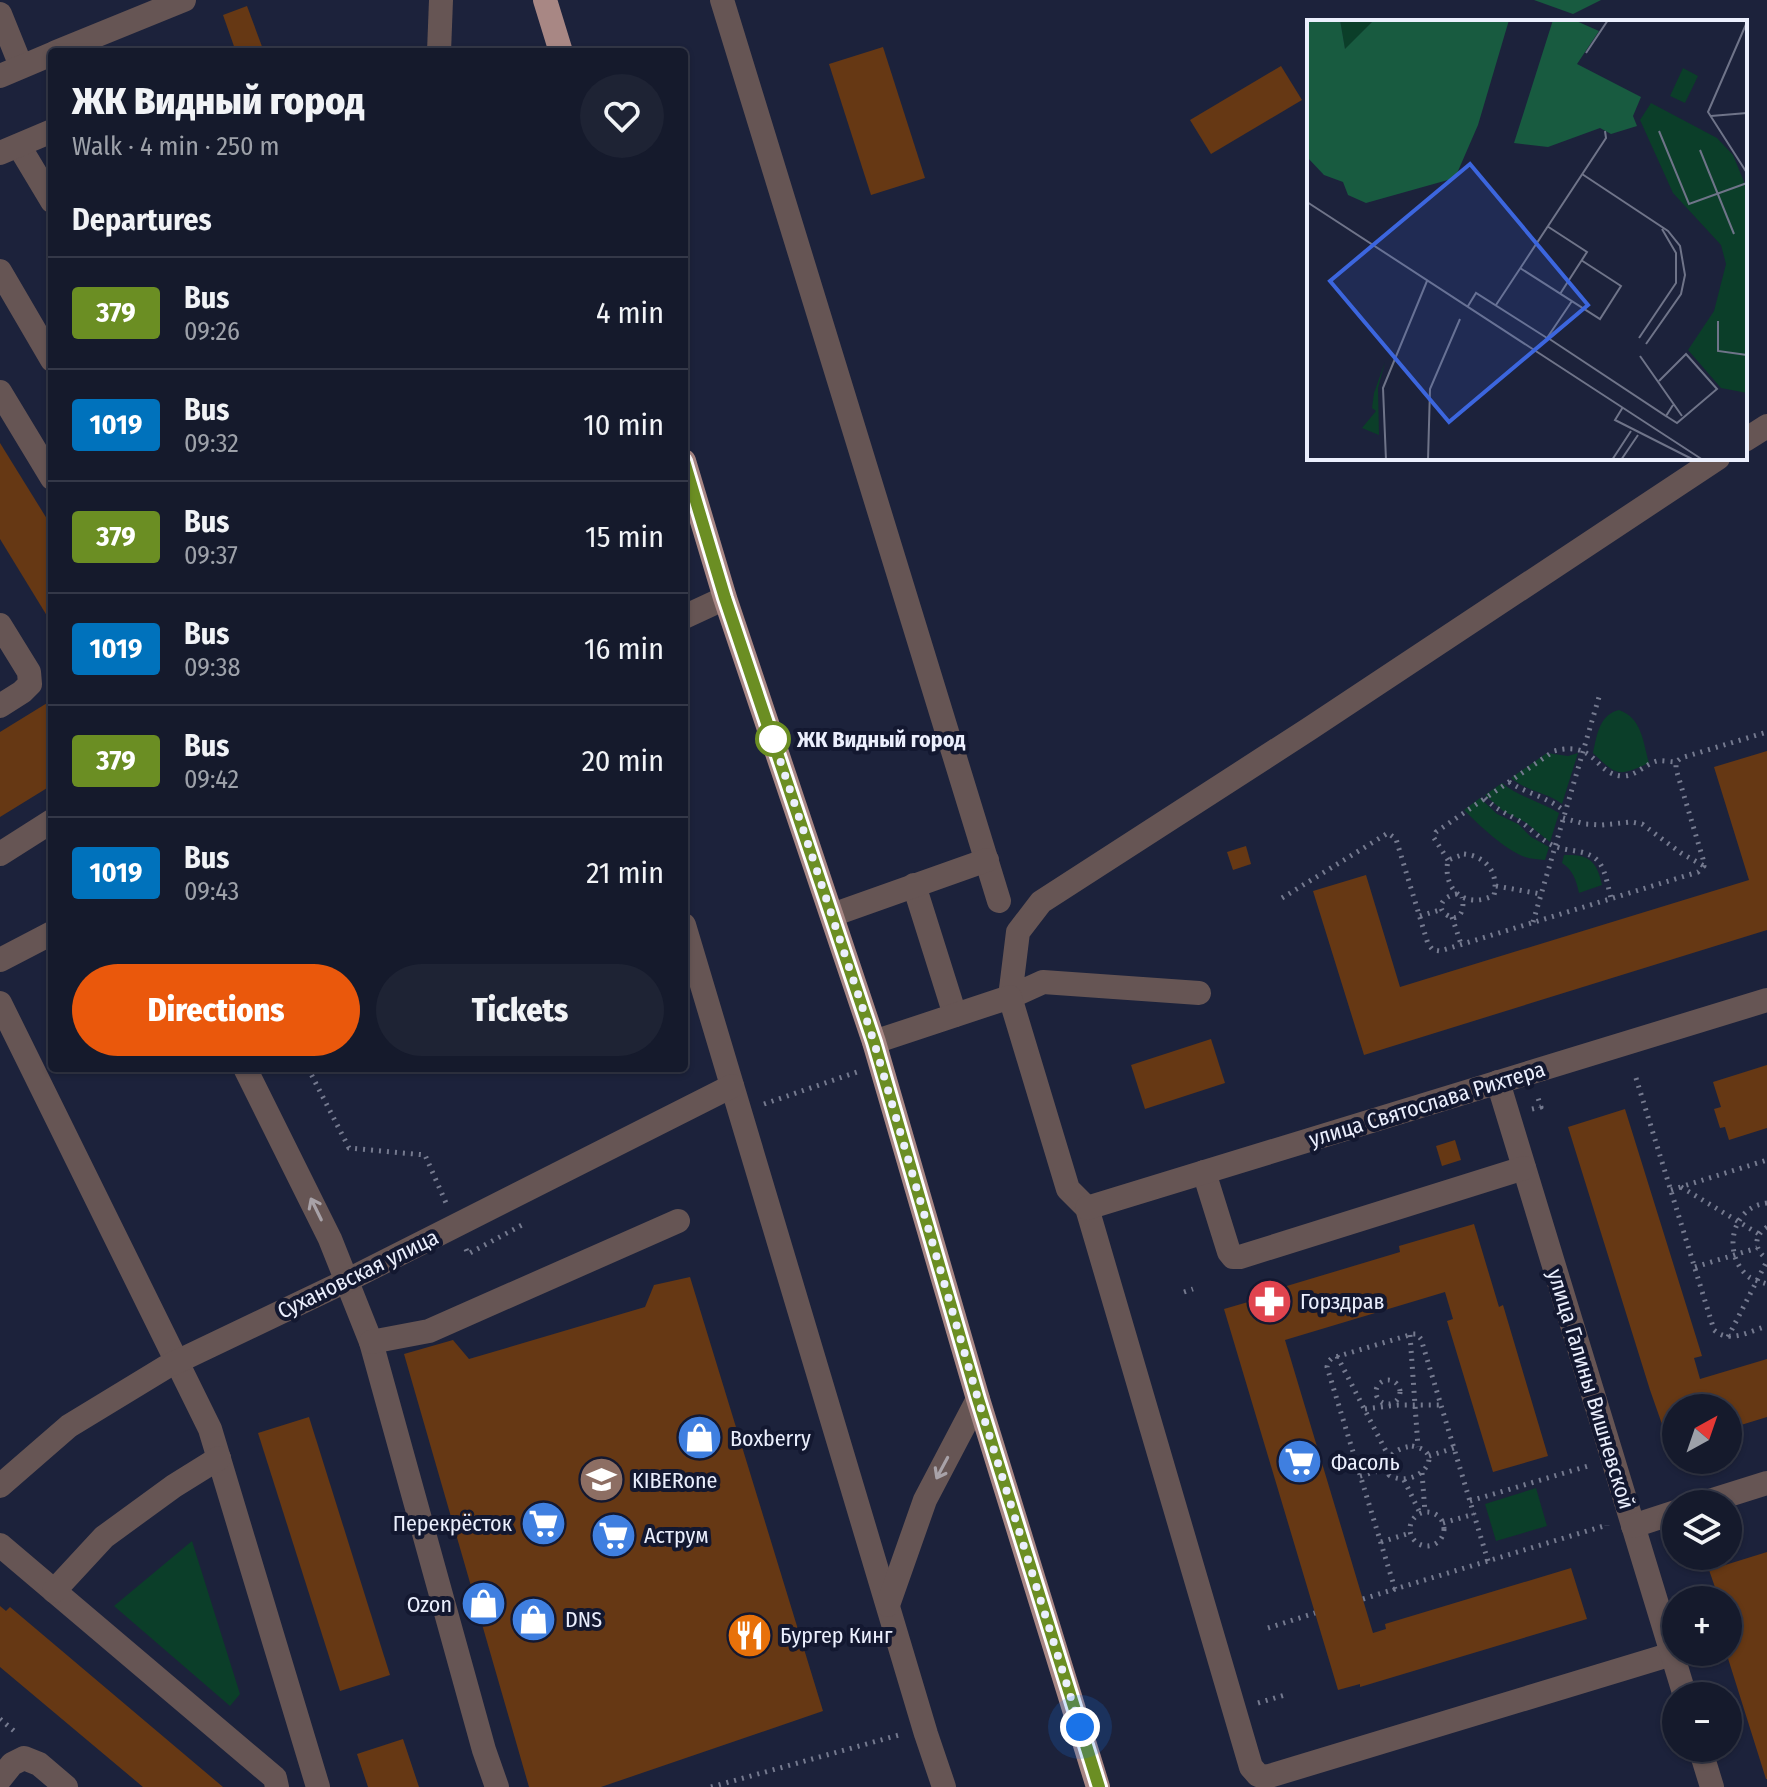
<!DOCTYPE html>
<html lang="en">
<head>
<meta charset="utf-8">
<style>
  body { margin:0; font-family:"Fira Sans Condensed",sans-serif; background:#1e2334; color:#f1f3f6; height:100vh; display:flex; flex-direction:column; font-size:30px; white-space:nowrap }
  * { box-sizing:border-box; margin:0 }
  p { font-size:26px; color:#9da1a9 }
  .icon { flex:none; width:44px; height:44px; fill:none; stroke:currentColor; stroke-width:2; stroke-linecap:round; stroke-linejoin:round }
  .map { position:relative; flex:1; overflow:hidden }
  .sheet { position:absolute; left:48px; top:48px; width:640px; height:1024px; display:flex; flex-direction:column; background:#151a2c; border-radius:8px; box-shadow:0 2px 6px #0004,0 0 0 2px #343848 }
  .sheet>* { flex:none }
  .badge { padding:0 16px; border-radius:6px; font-size:28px; line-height:52px }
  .needle { width:52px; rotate:40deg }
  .tools { position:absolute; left:1662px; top:1394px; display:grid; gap:16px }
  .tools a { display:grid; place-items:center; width:80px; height:80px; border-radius:50%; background:#151a2c; box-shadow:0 2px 6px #0004,0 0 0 2px #343848; font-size:40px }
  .you { position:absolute; width:40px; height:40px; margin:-20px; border:6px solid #fff; border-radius:50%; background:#1a73e8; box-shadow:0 0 0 12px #1a73e833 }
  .map>.badge { position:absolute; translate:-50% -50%; box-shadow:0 0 0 4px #fff }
  h2 { padding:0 24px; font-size:30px; line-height:72px }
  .round { display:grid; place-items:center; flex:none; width:84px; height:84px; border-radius:42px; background:#1e2334 }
  .summary { display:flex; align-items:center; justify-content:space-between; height:136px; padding:0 24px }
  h1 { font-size:38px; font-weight:800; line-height:60px }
  .button { display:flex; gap:16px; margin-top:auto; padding:16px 24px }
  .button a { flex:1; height:92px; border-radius:48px; background:#ea580c; color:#fff; font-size:32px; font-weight:800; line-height:92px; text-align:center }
  .button a+a { background:#1e2334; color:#f1f3f6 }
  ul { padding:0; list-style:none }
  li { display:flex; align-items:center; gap:24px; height:112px; padding:0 24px; border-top:2px solid #343848 }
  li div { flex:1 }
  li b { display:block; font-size:30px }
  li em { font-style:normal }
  li .badge { min-width:88px; font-weight:700; text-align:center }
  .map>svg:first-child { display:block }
</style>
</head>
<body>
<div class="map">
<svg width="1767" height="1787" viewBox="0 0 1767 1787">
  <rect width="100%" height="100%" fill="#1c223b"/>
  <g fill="#0b3e29">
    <path d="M1619,710c23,8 24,32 30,53 -31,14 -32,13 -56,-10 4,-18 6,-38 26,-43z"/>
    <path d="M1547,753l21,3 10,-3 -16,51c-16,-12 -34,-12 -51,-26z"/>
    <path d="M1502,783c17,14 39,19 57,30l-9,29 -25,-20 -22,-11 -18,-16z"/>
    <path d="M1480,798l17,16 21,10 13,13 18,10 -4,13c-6,-1 -14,-1 -20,-3 -20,-7 -46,-32 -61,-47z"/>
    <path d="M1564,855c25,-1 33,6 38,30l-23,8c-3,-13 -6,-23 -17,-30z"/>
    <polygon points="1536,1488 1547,1526 1496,1541 1485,1504"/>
    <polygon points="192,1541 240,1694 230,1706 114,1606"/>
  </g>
  <polygon fill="#185b40" points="1534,0 1601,0 1573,14"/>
  <g fill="#663814">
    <polygon points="247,6 264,52 236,52 223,15"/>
    <polygon points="883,47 925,178 871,195 829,64"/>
    <polygon points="1281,66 1302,100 1211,154 1190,120"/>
    <polygon points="0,443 52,527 52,624 0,539"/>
    <polygon points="52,700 52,785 0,817 0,732"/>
    <polygon points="1767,751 1767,930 1364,1055 1313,891 1366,875 1400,987 1749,880 1714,767"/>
    <polygon points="1246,846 1251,864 1233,870 1227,852"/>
    <polygon points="1211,1039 1225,1083 1145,1109 1131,1065"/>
    <polygon points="1767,1065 1767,1128 1729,1140 1725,1127 1720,1128 1714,1109 1721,1107 1713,1082"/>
    <polygon points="1625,1109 1702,1356 1694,1358 1700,1379 1767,1359 1767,1417 1728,1429 1728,1408 1676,1408 1676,1445 1670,1447 1650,1390 1568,1127"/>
    <polygon points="1455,1140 1461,1160 1442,1166 1436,1146"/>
    <polygon points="1474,1224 1499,1307 1503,1305 1548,1456 1493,1472 1447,1321 1453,1319 1445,1292 1285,1340 1373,1633 1386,1629 1385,1624 1571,1568 1587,1619 1360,1687 1360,1684 1338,1690 1224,1309 1248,1302 1247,1298 1400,1252 1399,1246"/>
    <polygon points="690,1277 823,1711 601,1787 529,1787 404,1354 453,1340 469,1359 645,1307 654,1285"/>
    <polygon points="309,1417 390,1675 340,1691 258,1433"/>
    <polygon points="1767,1552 1767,1779 1766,1779 1726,1652 1728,1652 1728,1600 1710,1600 1708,1596 1717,1593 1709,1570"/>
    <polygon points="0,1606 6,1611 10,1607 223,1787 143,1787 0,1667"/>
    <polygon points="403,1739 419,1787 368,1787 357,1754"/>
  </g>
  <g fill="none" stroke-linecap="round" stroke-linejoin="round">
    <g stroke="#757a8f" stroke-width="5" stroke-dasharray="2 6" stroke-linecap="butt">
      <path d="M1509,782c18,12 40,15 56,30"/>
      <path d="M1485,798c12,12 17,13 31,21 13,7 22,19 36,26 16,8 35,3 47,17 7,10 9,25 12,36"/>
      <polyline points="1563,818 1585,824 1602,825 1631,822 1642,824 1681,853 1704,866"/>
      <path d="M1464,854c22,2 35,19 30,41 -28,15 -52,-5 -46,-35z"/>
      <path d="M1448,860l-14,-22 2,-6 118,-81c43,-11 40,23 68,25 13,1 23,-12 35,-15 5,-1 13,1 19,1"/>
      <polyline points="1496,886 1541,894"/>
      <path d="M1457,894c-12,1 -23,13 -10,21 14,9 18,-8 15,-18"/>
      <polyline points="1282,898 1388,833 1396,839 1428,944 1433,950 1440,951 1698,872 1704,866 1703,859 1676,769 1676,762 1681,758 1767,732"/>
      <polyline points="1420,916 1443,909"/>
      <polyline points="1452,917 1461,944"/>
      <polyline points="1533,922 1599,697"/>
      <polyline points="308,1068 349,1148 425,1155 446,1203"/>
      <path d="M1636,1078l78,252c15,14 36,1 53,-4"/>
      <polyline points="764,1104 857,1072"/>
      <polyline points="1532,1109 1541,1107 1537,1095"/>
      <polyline points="1681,1187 1759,1234"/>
      <polyline points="1671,1190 1767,1160"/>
      <path d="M1767,1203c-37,4 -45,53 -18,74 5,3 12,5 18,7"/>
      <path d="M1767,1227c-14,9 -13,23 0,32"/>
      <polyline points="466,1249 468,1254 522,1225"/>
      <polyline points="1695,1267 1757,1248"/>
      <polyline points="1184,1292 1193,1289"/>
      <polyline points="1410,1335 1418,1447"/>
      <polyline points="1728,1337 1767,1261"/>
      <polyline points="1337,1356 1389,1457"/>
      <circle cx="1388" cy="1392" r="12"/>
      <polyline points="1365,1409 1398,1405 1441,1405"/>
      <path d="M1412,1446c38,6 4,45 -23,29l-3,-12c6,-11 13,-15 26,-17z"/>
      <polyline points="1429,1456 1454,1448"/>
      <polyline points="1422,1473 1425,1512"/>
      <polyline points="1360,1476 1386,1469"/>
      <polyline points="1404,1480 1420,1513"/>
      <polyline points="1470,1501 1588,1466"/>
      <circle cx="1427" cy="1529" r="17"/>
      <polyline points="1443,1523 1474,1514"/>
      <polyline points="1381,1542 1410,1533"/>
      <polyline points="1488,1561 1421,1339 1417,1334 1413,1334 1332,1358 1328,1362 1327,1367 1395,1589 1607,1525 1607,1526"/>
      <polyline points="1363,1599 1395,1589"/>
      <polyline points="1268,1628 1315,1613"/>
      <polyline points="1258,1703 1288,1694"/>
      <polyline points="0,1719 14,1731 16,1735"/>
      <polyline points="711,1787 899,1735"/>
    </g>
    <g stroke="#665554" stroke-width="24">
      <polyline points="722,0 999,901"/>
      <polyline points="0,14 21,66"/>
      <polyline points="56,52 184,0"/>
      <polyline points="439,52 441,0"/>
      <polyline points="0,76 52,54"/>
      <polyline points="19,146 52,201"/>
      <polyline points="0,153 52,131"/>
      <polyline points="0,271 52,360"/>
      <polyline points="0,392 52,478"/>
      <polyline points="1745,440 1767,426"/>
      <polyline points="684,617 725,598"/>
      <polyline points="0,625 29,672 30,684 22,692 0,706"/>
      <polyline points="0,854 52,821"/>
      <polyline points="914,885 955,1015"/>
      <polyline points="832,915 987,860"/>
      <polyline points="684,925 926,1734 944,1787"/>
      <polyline points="0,960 52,933"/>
      <polyline points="1199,993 1043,982 1010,997 1018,932 1041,902 1309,729 1718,458"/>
      <polyline points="0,1003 210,1429 318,1787"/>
      <polyline points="874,1042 1010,997 1068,1189 1087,1208 1251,1767 1258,1775 1266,1777 1672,1654"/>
      <polyline points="245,1068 330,1239 371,1342 484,1750 497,1787"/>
      <polyline points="1498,1082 1685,1696"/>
      <polyline points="1204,1172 1229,1252 1233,1257 1240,1257 1524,1168"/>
      <polyline points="1087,1208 1767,1000"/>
      <polyline points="371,1342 429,1331 678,1221"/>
      <polyline points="0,1486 69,1426 166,1367 346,1281 732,1086"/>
      <polyline points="1700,1504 1767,1483"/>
      <polyline points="1633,1526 1676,1512"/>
      <polyline points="0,1545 275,1778 277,1787"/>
      <polyline points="54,1591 104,1537 174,1486 219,1458"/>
      <polyline points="888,1605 925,1500 978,1399"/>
      <polyline points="1700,1748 1712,1787"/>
      <polyline points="0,1779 12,1764 24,1758 39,1764 66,1787"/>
    </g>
    <g stroke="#a88784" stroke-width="24">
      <polyline points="545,0 561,52"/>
      <polyline points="684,461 725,598 874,1042 978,1399 1098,1787"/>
    </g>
  </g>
  <defs><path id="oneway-shaft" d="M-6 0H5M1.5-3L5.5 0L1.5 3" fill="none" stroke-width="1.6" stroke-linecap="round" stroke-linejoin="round" transform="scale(2)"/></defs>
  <g stroke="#a8a2a8">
    <use href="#oneway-shaft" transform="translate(316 1209) rotate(-116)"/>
    <use href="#oneway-shaft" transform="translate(942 1468) rotate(118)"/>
  </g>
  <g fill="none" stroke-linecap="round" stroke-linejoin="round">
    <defs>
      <polyline id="line" points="684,461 725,598 874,1042 978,1399 1099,1787"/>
    </defs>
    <use href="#line" stroke="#fff" stroke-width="18"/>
    <use href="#line" stroke="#6b8e23" stroke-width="12"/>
    <polyline stroke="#ebeffd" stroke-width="8" stroke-dasharray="0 14.4" points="773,739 770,730 874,1042 978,1399 1080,1727"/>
  </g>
  <defs>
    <symbol id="pharmacy-disc" viewBox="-11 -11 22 22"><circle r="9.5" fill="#e0444e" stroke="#131830"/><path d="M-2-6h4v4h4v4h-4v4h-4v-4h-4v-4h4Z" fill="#fff"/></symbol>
    <symbol id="shop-disc" viewBox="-11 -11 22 22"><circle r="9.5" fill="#3f7fe0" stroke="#131830"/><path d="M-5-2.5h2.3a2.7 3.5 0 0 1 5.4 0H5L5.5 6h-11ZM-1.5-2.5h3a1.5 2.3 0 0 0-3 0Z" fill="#fff"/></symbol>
    <symbol id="supermarket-disc" viewBox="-11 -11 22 22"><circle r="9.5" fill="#3f7fe0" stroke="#131830"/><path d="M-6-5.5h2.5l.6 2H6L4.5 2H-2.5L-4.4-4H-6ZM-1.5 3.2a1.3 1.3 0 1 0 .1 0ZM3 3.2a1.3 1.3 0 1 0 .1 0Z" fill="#fff"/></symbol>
    <symbol id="school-disc" viewBox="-11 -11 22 22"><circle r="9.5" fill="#8d6e63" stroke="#131830"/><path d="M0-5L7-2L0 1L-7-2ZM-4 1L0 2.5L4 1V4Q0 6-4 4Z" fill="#fff"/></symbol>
    <symbol id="restaurant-disc" viewBox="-11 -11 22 22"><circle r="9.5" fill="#e8710a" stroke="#131830"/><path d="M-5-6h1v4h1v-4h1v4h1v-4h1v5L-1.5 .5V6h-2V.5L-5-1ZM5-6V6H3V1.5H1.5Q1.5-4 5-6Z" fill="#fff"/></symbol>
  </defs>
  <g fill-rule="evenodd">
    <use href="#pharmacy-disc" x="1244" y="1276" width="51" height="51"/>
    <use href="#shop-disc" x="674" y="1412" width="51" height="51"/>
    <use href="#supermarket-disc" x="1274" y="1436" width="51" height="51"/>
    <use href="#school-disc" x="576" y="1454" width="51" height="51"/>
    <use href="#supermarket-disc" x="518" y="1498" width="51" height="51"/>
    <use href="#supermarket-disc" x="588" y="1510" width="51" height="51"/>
    <use href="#shop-disc" x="458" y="1578" width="51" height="51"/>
    <use href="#shop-disc" x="508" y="1594" width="51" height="51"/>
    <use href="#restaurant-disc" x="724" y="1610" width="51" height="51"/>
  </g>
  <circle fill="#fff" stroke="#6b8e23" stroke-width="4" cx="773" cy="739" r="16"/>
  <g text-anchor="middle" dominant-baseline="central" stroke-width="8" stroke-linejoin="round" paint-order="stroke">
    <g font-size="22" font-weight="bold" fill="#ebeffd" stroke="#131830" text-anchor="start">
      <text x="797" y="739">ЖК Видный город</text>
    </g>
    <g font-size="22" fill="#ebeffd" stroke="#131830">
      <text transform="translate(1427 1104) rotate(-17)">улица Святослава Рихтера</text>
      <text transform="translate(358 1274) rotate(-26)">Сухановская улица</text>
      <text transform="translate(1591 1389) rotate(73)">улица Галины Вишневской</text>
    </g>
    <g font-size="22" fill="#ebeffd" stroke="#131830" text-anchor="start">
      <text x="1300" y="1301">Горздрав</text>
      <text x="730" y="1438">Boxberry</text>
      <text x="1331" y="1462">Фасоль</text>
      <text x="632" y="1480">KIBERone</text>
      <text x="512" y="1523" text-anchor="end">Перекрёсток</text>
      <text x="644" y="1535">Аструм</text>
      <text x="452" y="1604" text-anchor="end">Ozon</text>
      <text x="565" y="1619">DNS</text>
      <text x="780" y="1635">Бургер Кинг</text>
    </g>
  </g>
  <g transform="translate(1307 20)">
    <rect width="440" height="440" fill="#1c223b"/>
    <path d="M33,0h34l-29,30zM376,48l15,8 -13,27 -15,-7zM344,83l66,35 16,17 14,34v204l-26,-5 -33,-38 26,-39 12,-47 -5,-19 -48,-52 -33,-73zM78,342l-7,26 1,47 -17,-7 14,-17 -4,-3 2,-15z" fill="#0b3e29"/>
    <path d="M0,0h33l5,29 29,-29h135l-31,105 -23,53 -89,25 -18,-8 -5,-13 -19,-7 -17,-18zM246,0h21l25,11 -22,33 64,33 -8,19 4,10 -26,8 -11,-6 -52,19 -34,-4z" fill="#185b40"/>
    <path fill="none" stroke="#6f7489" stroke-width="2" d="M440,2l-39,90 39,61M279,33l22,-33M404,96l36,-3M352,111l30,73 58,-21M393,130l34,84M275,154l86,57 12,15 5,29 -4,19 -35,50M0,182l396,258M240,206l40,26 -27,42M213,248l80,51 21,-33 -40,-26M189,285l110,-167 -1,-7M161,286l8,-13 71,45 25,-37M411,301v30l29,4M241,318l118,78 7,-11M332,318l37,-55v-30l-14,-24M333,336l42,60M352,361l27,-27 31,35 -40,34 -11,-7M316,387l-8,13 79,40M79,440l-3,-72 44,-107M121,440l2,-71 30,-70M305,440l19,-29M314,440l17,-25"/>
    <path fill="#3c66de" fill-opacity="0.15" stroke="#3c66de" stroke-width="4" d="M163,144l118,141 -139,117 -119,-141z"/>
    <rect width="440" height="440" fill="none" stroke="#ebeffd" stroke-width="4"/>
  </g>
</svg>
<div class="tools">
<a><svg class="needle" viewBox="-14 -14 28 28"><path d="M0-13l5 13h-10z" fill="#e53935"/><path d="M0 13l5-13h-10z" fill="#9da1a9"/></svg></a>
<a><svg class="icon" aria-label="layers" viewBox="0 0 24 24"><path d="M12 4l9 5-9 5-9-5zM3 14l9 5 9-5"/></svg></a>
<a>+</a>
<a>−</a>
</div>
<div class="you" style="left:1080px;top:1727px"></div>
<section class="sheet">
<div class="summary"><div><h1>ЖК Видный город</h1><p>Walk · 4 min · 250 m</p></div><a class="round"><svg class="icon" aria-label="heart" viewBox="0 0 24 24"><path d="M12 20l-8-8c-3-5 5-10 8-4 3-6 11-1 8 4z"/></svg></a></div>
<h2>Departures</h2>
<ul>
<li><span class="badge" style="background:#6b8e23;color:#fff">379</span><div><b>Bus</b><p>09:26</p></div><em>4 min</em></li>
<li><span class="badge" style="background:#0072bc;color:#fff">1019</span><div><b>Bus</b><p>09:32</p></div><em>10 min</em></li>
<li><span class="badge" style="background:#6b8e23;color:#fff">379</span><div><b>Bus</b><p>09:37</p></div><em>15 min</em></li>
<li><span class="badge" style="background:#0072bc;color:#fff">1019</span><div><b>Bus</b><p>09:38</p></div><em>16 min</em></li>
<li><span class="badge" style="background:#6b8e23;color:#fff">379</span><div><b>Bus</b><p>09:42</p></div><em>20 min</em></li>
<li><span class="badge" style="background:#0072bc;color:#fff">1019</span><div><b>Bus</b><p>09:43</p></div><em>21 min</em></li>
</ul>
<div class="button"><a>Directions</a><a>Tickets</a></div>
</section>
</div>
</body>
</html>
